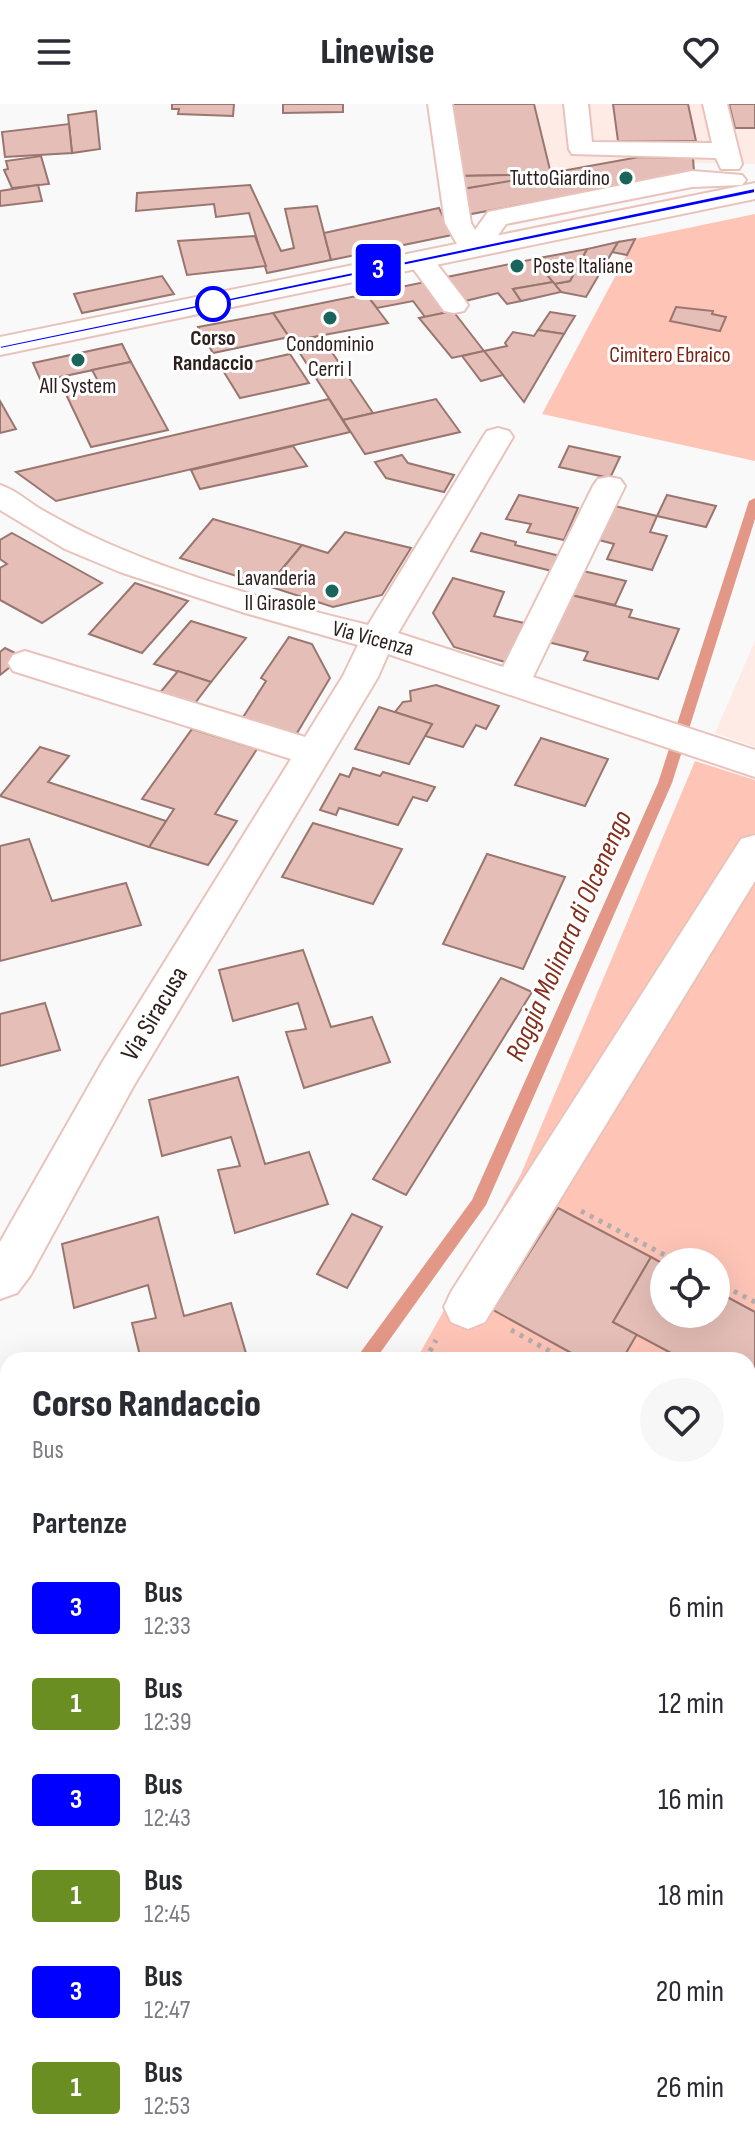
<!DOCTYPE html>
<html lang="it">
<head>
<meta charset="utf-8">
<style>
  body { margin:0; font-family:"Sofia Sans Condensed",sans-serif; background:#f7f7f7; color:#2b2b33; height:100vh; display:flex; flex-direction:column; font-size:30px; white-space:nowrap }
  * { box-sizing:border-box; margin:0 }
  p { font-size:26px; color:#7c7c81 }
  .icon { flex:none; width:44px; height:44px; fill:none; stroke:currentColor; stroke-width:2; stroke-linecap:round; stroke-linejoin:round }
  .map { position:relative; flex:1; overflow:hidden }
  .side { position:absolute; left:0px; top:1248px; width:756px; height:802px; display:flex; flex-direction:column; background:#fff; border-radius:24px 24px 0 0; box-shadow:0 8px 32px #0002 }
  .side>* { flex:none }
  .badge { padding:0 16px; border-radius:6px; font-size:28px; line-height:52px }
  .fabs { position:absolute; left:650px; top:1144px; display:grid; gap:16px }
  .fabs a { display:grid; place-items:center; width:80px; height:80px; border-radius:50%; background:#fff; box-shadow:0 8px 32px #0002; font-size:40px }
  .map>.badge { position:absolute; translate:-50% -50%; box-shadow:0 0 0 4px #fff }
  h2 { padding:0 32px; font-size:30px; line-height:72px }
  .round { display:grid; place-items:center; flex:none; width:84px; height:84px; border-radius:42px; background:#f7f7f7 }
  .headline { display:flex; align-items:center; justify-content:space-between; height:136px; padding:0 32px }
  h1 { font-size:38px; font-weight:800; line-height:60px }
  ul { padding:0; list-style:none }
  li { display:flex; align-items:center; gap:24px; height:96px; padding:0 32px }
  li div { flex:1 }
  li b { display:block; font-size:30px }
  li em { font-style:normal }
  li .badge { min-width:88px; font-weight:700; text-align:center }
  header { display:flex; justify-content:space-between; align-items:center; height:104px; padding:0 32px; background:#fff; font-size:36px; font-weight:800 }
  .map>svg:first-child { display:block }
</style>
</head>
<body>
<header><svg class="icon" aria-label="menu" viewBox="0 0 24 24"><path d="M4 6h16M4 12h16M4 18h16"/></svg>Linewise<svg class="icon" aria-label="heart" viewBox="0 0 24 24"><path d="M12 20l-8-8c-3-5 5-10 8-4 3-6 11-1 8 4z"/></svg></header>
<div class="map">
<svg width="755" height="2049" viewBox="0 0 755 2049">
  <rect width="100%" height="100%" fill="#f9f9f9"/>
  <g fill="#feebe6">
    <polygon points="448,0 755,0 755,60 694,59 692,54 639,53 551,70"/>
    <polygon points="755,537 755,643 715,629"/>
    <polygon points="748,1770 755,1773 755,2049 0,2049 0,1897 8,1885 8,2042 748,2042"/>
  </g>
  <g fill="#fec5b7" fill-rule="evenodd">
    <polygon points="755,110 755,357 542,310 635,135"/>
    <path d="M695,657l60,19v1104l-7,-4v-520h-332l105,-186zM664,1158h52v52h-52z"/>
    <polygon points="8,1401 8,1674 0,1685 0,1402"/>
  </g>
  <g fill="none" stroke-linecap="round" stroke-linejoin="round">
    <g fill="#e39887" fill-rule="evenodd">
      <polygon points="755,394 755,415 672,679 486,1101 375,1256 355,1256 472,1096 658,679 749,397"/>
      <polygon points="8,1730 8,1759 0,1763 0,1734"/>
    </g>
  </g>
  <g fill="#e5bfb7" stroke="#99766f" stroke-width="2">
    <polygon points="172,0 234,0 233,12 178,10 179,5 172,5"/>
    <polygon points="283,0 343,0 343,8 283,9"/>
    <polygon points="448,0 534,0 551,70 460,72"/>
    <polygon points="613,0 688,0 696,37 618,37"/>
    <polygon points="729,0 755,0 755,24 735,24"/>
    <polygon points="96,7 100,45 72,49 68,11"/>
    <polygon points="69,20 72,49 5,53 2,28"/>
    <polygon points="41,52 49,80 12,84 4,66 8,65 6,57"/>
    <polygon points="639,53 693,54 694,68 466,111 462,85"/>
    <polygon points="551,70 462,85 460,72"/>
    <polygon points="38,81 42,97 0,102 0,87"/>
    <polygon points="250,81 281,147 294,144 285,105 317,102 331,156 267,169 249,109 216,113 214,100 136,107 137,89"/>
    <polygon points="439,104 452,131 331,156 324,129"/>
    <polygon points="255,132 266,162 187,171 178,137"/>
    <polygon points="635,135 627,151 612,148 618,138"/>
    <polygon points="618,138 586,193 561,188 554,180 570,177 587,145"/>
    <polygon points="587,145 570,177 554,180 534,155"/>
    <polygon points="534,155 553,178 513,185 521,197 507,200 498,189 465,197 447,173"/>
    <polygon points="162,172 174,190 82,209 74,190"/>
    <polygon points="430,177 453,207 425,213 413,197 377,204 366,190"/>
    <polygon points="553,178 561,188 521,197 513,185"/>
    <polygon points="366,190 388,219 292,237 273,209"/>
    <polygon points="676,203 713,207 712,210 726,213 720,227 670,217"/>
    <polygon points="453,207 484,247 452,254 419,214"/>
    <polygon points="550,208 575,212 564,230 538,226"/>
    <polygon points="273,209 289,233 213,249 198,223"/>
    <polygon points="538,226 564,230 524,298 484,247 507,242 505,239 513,228 534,232"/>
    <polygon points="321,232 373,309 343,316 292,237"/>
    <polygon points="122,240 131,258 41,277 33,259"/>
    <polygon points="484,247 503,271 481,277 462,252"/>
    <polygon points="290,250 309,279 240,294 222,265"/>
    <polygon points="131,258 168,326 91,343 63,284 98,277 92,266"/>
    <polygon points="329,295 350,328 56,397 16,368"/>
    <polygon points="436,295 460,328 365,350 343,316"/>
    <polygon points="0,297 16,325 0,329"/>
    <polygon points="293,342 307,362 200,385 191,366"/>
    <polygon points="569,342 620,353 610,374 559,363"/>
    <polygon points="402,351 408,359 454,371 444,388 386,374 375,358"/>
    <polygon points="519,391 578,404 564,436 527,428 531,420 506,415"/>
    <polygon points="667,391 716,402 706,423 657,412"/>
    <polygon points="615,402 657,412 650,428 667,432 652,466 607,455 614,440 599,436"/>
    <polygon points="213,415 302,441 268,482 180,454"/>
    <polygon points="345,428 411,444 382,491 333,503 268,482 302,441 328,449"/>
    <polygon points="12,429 102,479 42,519 0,496 0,464 7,460 0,455 0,436"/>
    <polygon points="481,429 516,438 515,441 560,452 552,467 471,447"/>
    <polygon points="579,466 626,477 615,501 567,490"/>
    <polygon points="453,474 504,488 494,512 524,519 505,558 454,543 433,509"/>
    <polygon points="135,479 188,497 142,549 89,530"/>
    <polygon points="567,490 632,506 629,513 679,525 658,575 584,556 588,548 544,537"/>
    <polygon points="191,517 246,534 211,578 154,560"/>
    <polygon points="289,533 312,540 330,574 294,634 240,618 266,577 261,574"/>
    <polygon points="5,544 23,553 0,571 0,548"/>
    <polygon points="178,567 211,578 192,603 158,591"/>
    <polygon points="436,581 499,602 486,625 476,621 463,643 425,632 432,620 395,608 403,598 411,597 410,587"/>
    <polygon points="379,603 432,620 409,660 355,645"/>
    <polygon points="192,625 257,645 215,710 237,717 208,761 149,743 174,705 142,695"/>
    <polygon points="541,634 608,655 585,702 515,681"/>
    <polygon points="40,643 69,652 48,678 166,717 149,743 0,692"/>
    <polygon points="353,664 380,672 383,668 435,683 427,697 413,693 398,721 339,704 336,711 320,706 340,670 349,673"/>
    <polygon points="313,719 402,745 373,800 282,773"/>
    <polygon points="29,735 52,797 126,779 141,821 0,857 0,742"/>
    <polygon points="487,750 565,773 523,865 443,840"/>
    <polygon points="303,846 331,923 372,913 390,958 304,984 286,928 306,925 298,899 233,917 219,866"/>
    <polygon points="501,874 532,888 406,1091 373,1075"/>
    <polygon points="45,899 60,946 0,962 0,910"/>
    <polygon points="238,973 265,1060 309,1048 328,1100 235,1129 218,1066 240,1062 231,1033 162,1052 149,996"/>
    <polygon points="558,1104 651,1153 613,1218 637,1230 622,1256 584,1256 493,1206"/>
    <polygon points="352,1110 382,1123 347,1184 317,1170"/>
    <polygon points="158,1113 184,1212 231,1199 248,1256 141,1256 132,1219 156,1214 148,1181 74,1204 62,1140"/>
    <polygon points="651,1153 664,1160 664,1210 716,1210 716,1187 755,1208 755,1295 748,1291 748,1256 684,1256 613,1218"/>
    <polygon points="748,1298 755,1302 755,1347 748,1343"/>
  </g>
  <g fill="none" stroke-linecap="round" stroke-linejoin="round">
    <defs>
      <g id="minor">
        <path d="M428,0h24l19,119 4,7 13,-18 204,-41 50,4 4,5 -4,5 -50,2 -186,37c-12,16 -20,37 -42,32l-19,-33z"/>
        <polygon points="564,0 588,0 592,38 712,39 703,0 727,0 742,60 739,65 721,65 716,54 572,50 569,45"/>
        <polygon points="421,149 430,151 464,195 468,201 464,207 454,209 444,207 412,163 408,157 412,151"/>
        <path d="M498,324l11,3 4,6 -115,196 105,34 90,-181 5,-7 11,-2 11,2 5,7 -92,191 222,73v27l-367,-123 -10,23 -245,410 -103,189 -13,17 -17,6v-57l103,-181 188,-302 -278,-88 -5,-8 5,-8 12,-4 280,86 38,-61 15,-31 -113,-32 -125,-41 -55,-23 -65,-39v-25c16,5 27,16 42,25 21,12 42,23 65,33 82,36 174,61 261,82l115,-188 4,-6z"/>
        <polygon points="755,731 755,777 485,1218 468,1225 451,1218 444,1203 451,1188 741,735"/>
        <polygon points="0,1278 8,1282 8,1330 0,1327"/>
      </g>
      <polygon id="major" points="755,79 755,95 0,251 0,233"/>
    </defs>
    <use href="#minor" stroke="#e9c3bb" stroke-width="4"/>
    <use href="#major" stroke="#e9c3bb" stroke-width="4"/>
    <g stroke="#b2adac" stroke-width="5" stroke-dasharray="4 6" stroke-linecap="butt">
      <polyline points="581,1107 678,1158"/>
      <polyline points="716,1178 755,1198"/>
      <polyline points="511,1226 566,1256"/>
      <polyline points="425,1256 436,1236"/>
    </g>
    <g stroke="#b2adac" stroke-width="6" stroke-dasharray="5 8" stroke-linecap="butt">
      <polyline points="748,1354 755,1358"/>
      <polyline points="748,1695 755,1678"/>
      <polyline points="748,1741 755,1745"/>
    </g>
    <use href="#minor" fill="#fff" fill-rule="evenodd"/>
    <use href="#major" fill="#fff" fill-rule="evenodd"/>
  </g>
  <polygon fill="#00f" stroke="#fff" stroke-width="2" points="755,84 755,89 0,245 0,242"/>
  <g fill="#19645b" stroke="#fff" stroke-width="3">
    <circle cx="626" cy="74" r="8"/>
    <circle cx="517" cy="162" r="8"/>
    <circle cx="330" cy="214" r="8"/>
    <circle cx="78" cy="256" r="8"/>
    <circle cx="332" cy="487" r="8"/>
  </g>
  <circle fill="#fff" stroke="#00f" stroke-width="4" cx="213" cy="200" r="16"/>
  <g text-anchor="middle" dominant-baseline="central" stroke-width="6" stroke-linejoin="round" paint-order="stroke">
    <g font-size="22" fill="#2e201d" stroke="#fff" text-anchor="end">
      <text x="610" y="74">TuttoGiardino</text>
      <text x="533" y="162" text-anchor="start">Poste Italiane</text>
      <text x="330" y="240" text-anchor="middle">Condominio<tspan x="330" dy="25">Cerri I</tspan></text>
      <text x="78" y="282" text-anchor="middle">All System</text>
      <text x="316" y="474">Lavanderia<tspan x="316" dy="25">Il Girasole</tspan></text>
    </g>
    <g font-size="22" font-weight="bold" fill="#2e201d" stroke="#fff">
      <text x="213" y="234">Corso<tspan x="213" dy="25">Randaccio</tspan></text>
    </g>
    <g font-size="22" fill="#7b2311" stroke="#fff">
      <text x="670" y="251">Cimitero Ebraico</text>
    </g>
    <g font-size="22" fill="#2e201d" stroke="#fff">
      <text transform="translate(373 535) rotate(15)">Via Vicenza</text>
    </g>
    <g font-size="26" fill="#2e201d" stroke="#fff">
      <text transform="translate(155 910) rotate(-59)">Via Siracusa</text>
    </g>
    <g font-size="28" font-style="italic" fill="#862e1c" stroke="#fff">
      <text transform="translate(569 832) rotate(-66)">Roggia Molinara di Olcenengo</text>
    </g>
  </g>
</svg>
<div class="fabs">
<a><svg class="icon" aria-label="locate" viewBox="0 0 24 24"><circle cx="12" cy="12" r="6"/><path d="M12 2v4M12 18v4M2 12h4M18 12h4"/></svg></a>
</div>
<b class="badge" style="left:378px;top:166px;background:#00f;color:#fff">3</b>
<section class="side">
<div class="headline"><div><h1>Corso Randaccio</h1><p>Bus</p></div><a class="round"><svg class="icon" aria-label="heart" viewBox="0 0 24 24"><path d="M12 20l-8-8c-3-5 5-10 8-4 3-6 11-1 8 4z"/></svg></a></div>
<h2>Partenze</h2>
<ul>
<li><span class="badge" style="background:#00f;color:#fff">3</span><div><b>Bus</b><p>12:33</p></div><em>6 min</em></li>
<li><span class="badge" style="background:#6b8e23;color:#fff">1</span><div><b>Bus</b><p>12:39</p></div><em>12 min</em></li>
<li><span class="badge" style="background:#00f;color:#fff">3</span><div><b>Bus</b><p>12:43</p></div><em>16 min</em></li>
<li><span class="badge" style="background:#6b8e23;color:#fff">1</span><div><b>Bus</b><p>12:45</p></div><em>18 min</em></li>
<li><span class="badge" style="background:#00f;color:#fff">3</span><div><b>Bus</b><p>12:47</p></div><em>20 min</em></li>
<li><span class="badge" style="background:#6b8e23;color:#fff">1</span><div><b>Bus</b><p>12:53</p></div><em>26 min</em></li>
</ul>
</section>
</div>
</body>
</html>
